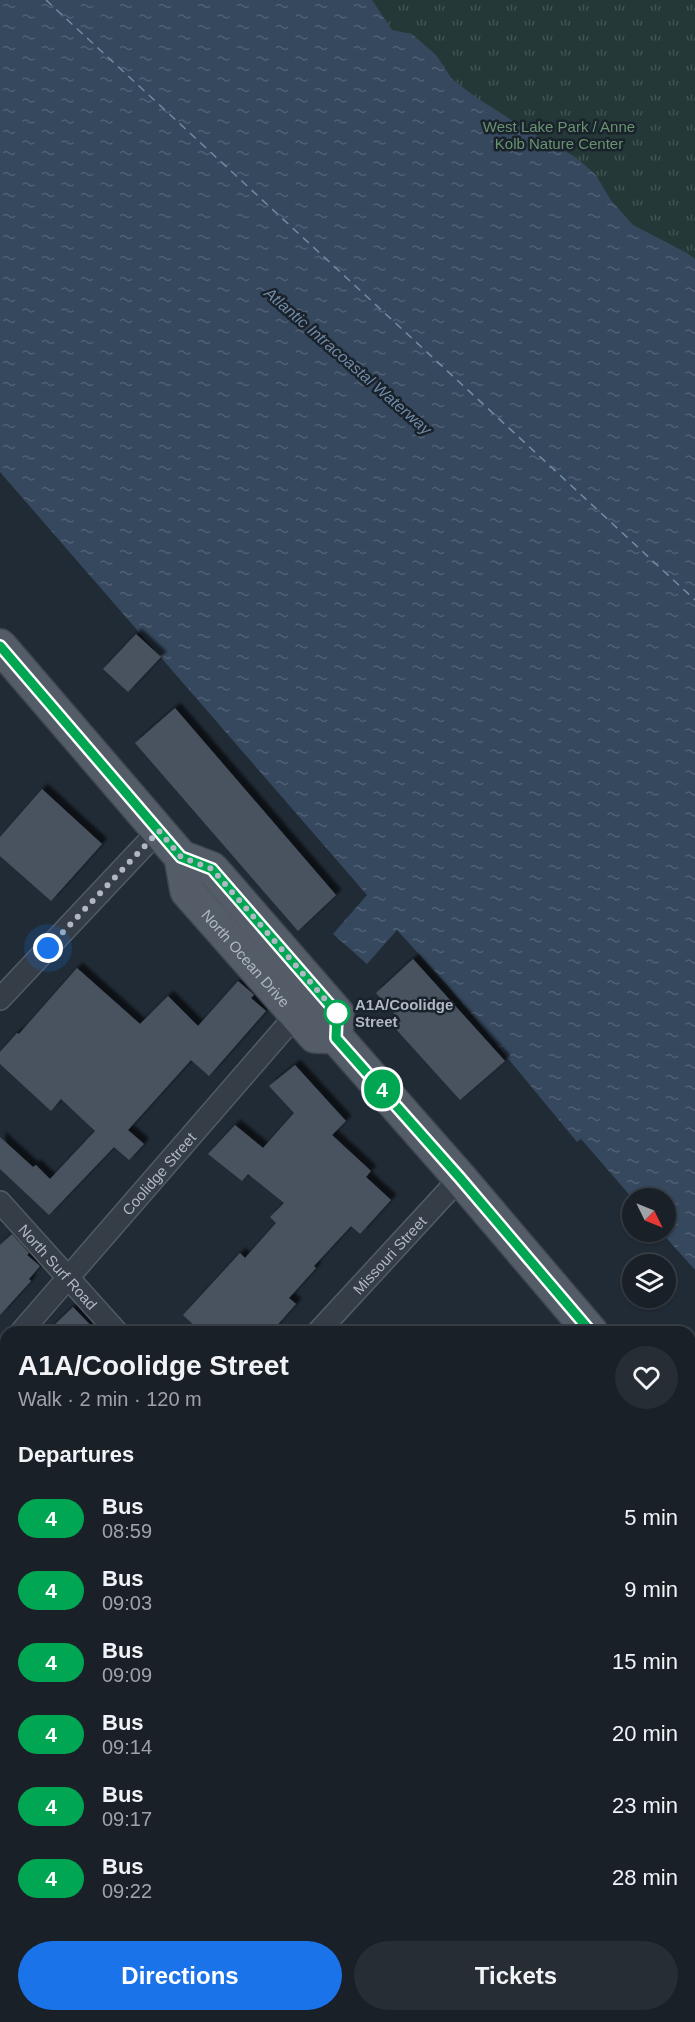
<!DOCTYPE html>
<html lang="en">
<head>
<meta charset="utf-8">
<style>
  body { margin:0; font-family:Helvetica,sans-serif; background:#262d34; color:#f1f3f6; height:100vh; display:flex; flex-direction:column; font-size:22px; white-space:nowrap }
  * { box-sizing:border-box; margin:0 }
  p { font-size:20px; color:#9fa3a8 }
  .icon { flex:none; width:33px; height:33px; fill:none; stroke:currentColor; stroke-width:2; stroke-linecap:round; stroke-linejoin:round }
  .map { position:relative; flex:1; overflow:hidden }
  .drawer { position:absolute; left:0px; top:1326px; width:696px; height:696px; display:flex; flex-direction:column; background:#192028; border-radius:18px 18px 0 0; box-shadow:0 2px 4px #0004,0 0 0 2px #373e45 }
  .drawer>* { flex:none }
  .badge { padding:0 12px; border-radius:20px; font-size:21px; line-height:39px }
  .needle { width:39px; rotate:133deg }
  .fabs { position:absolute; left:622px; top:1188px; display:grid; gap:12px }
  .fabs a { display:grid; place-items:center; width:54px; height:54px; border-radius:50%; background:#192028; box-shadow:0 2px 4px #0004,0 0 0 2px #373e45; font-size:30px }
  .you { position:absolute; width:30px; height:30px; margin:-15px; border:4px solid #fff; border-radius:50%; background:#1a73e8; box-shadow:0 0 0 9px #1a73e833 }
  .map>.badge { position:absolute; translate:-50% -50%; box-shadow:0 0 0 3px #fff }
  h2 { padding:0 18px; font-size:22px; line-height:54px }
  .round { display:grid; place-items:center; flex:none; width:63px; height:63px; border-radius:32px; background:#262d34 }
  .headline { display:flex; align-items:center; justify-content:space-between; height:102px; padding:0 18px }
  h1 { font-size:28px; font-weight:600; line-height:45px }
  .cta { display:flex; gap:12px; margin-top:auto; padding:12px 18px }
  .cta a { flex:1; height:69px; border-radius:36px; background:#1a73e8; color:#fff; font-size:24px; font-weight:600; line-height:69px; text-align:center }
  .cta a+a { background:#262d34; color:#f1f3f6 }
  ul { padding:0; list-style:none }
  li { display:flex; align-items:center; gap:18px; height:72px; padding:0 18px }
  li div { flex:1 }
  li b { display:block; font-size:22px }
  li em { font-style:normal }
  li .badge { min-width:66px; font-weight:700; text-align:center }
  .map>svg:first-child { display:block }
</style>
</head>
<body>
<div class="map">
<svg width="695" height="2022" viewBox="0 0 695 2022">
  <defs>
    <pattern id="park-tufts" width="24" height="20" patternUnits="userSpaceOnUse" patternTransform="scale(1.5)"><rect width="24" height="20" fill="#243838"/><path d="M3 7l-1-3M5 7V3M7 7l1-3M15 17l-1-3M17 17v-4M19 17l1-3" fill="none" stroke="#415353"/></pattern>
    <pattern id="water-ripples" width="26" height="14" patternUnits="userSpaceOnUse" patternTransform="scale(1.5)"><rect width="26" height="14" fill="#36485d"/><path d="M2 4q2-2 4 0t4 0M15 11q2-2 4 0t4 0" fill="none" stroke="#516073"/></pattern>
    <filter id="shadow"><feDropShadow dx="5.5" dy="-5.5" stdDeviation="1.5" flood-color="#0009"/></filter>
  </defs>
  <rect width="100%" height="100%" fill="#212b36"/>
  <polygon fill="url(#park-tufts)" points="195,0 695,0 695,428"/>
  <g fill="url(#water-ripples)">
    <polygon points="0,0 372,0 392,30 412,34 436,55 452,79 477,98 527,130 577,158 596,175 610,199 633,225 687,253 695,259 695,1270 661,1232 666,1232 666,1198 633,1199 581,1139 577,1142 448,986 397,930 367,964 333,934 367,895 0,472"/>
    <polygon points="0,1692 6,1698 6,2016 334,2016 340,2022 0,2022"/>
  </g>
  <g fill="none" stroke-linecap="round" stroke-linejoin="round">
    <polyline stroke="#718aa6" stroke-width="1.5" stroke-dasharray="8 6" stroke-linecap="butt" points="46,0 695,600"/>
  </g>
  <g fill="#485360" filter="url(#shadow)">
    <polygon points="136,634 161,657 128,692 103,669"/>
    <polygon points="175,708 336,895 298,931 135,743"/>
    <polygon points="42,789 102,844 51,901 0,856 0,837"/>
    <polygon points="413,959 505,1061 460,1100 394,1027 401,1021 376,993"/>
    <polygon points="77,968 140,1024 168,996 198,1026 238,981 252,993 254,995 251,998 266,1011 209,1076 191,1060 128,1130 144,1144 129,1160 114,1147 49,1215 0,1169 0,1137 33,1167 36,1165 50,1179 95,1131 61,1099 51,1111 0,1064 0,1052 17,1033 19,1034"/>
    <polygon points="295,1065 346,1121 332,1135 371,1171 366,1177 391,1200 360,1234 351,1226 314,1266 316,1268 289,1298 296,1304 271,1332 201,1332 183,1315 240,1253 245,1258 276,1223 270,1217 284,1203 248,1174 242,1181 208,1154 235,1125 263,1148 294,1113 269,1086"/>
    <polygon points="12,1234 29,1253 27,1255 40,1266 29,1279 31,1281 0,1315 0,1245"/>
    <polygon points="73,1307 97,1332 47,1332"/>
  </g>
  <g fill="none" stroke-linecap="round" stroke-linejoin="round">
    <defs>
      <polyline id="lane" points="690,1559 695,1563"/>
      <g id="street">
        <polyline points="0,999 159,830"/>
        <path id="s1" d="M0,1202l117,130"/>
        <path id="s2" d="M21,1332l275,-317"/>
        <path id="s3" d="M318,1332l142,-154"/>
        <polyline points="0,1356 6,1349"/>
        <polyline points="0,1374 6,1380"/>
        <polyline points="690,1602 695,1596"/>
        <polyline points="690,1935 695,1930"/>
        <polyline points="602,2016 608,2022"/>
      </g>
      <g id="primary">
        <polyline points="0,646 181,857 212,869 337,1013 336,1037 460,1178 591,1332"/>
        <path id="s4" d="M181,857l6,34 128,145 21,1"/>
        <polyline points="690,1447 695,1453"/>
      </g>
    </defs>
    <use href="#lane" stroke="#525b65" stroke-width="14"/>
    <use href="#street" stroke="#525b65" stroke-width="24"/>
    <use href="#primary" stroke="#3e4651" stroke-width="36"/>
    <use href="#lane" stroke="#353d47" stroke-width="10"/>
    <use href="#street" stroke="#353d47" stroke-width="21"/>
    <use href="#primary" stroke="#535c67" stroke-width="33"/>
  </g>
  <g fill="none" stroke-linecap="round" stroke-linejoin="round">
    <defs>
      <polyline id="line" points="0,646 181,857 212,869 337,1013 336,1038 460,1178 591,1332"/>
    </defs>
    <use href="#line" stroke="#fff" stroke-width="14"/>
    <use href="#line" stroke="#00a651" stroke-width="9"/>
    <polyline stroke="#afb8c4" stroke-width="6" stroke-dasharray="0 10.8" points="48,948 159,831 181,857 212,869 337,1013"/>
  </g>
  <circle fill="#fff" stroke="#00a651" stroke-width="3" cx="337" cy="1013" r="12"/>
  <g text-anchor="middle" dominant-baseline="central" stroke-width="5" stroke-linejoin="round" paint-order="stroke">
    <g font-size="15" fill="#689370" stroke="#1a222b">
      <text x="559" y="126">West Lake Park / Anne<tspan x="559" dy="17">Kolb Nature Center</tspan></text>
    </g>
    <g font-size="15" fill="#afb8c4" stroke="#1a222b">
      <text stroke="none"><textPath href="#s4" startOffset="124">North Ocean Drive</textPath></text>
      <text stroke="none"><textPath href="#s2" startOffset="210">Coolidge Street</textPath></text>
      <text stroke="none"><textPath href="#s3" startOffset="105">Missouri Street</textPath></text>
      <text stroke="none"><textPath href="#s1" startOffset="87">North Surf Road</textPath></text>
    </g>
    <g font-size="15" font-weight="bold" fill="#afb8c4" stroke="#1a222b" text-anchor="start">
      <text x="355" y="1004">A1A/Coolidge<tspan x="355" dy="17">Street</tspan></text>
    </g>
    <g font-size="16" font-style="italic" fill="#718aa6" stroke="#1a222b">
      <text transform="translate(348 361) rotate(41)">Atlantic Intracoastal Waterway</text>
    </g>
  </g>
</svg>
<div class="fabs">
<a><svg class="needle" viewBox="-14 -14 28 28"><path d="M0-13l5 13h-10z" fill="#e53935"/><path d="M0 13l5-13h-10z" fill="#9fa3a8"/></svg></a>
<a><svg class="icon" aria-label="layers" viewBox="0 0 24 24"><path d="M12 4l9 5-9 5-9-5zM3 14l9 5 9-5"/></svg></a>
</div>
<div class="you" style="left:48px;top:948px"></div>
<b class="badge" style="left:382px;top:1089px;background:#00a651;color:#fff">4</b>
<section class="drawer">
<div class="headline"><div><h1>A1A/Coolidge Street</h1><p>Walk · 2 min · 120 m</p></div><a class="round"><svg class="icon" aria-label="heart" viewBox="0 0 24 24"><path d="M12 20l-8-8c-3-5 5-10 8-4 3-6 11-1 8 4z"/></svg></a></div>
<h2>Departures</h2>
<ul>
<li><span class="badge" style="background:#00a651;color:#fff">4</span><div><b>Bus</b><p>08:59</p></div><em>5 min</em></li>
<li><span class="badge" style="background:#00a651;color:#fff">4</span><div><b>Bus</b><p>09:03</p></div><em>9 min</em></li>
<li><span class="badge" style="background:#00a651;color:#fff">4</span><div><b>Bus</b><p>09:09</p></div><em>15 min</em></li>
<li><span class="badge" style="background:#00a651;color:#fff">4</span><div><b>Bus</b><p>09:14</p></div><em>20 min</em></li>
<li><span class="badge" style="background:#00a651;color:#fff">4</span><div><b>Bus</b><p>09:17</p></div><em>23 min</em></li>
<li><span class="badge" style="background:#00a651;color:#fff">4</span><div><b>Bus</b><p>09:22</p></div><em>28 min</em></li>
</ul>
<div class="cta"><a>Directions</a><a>Tickets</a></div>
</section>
</div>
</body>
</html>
